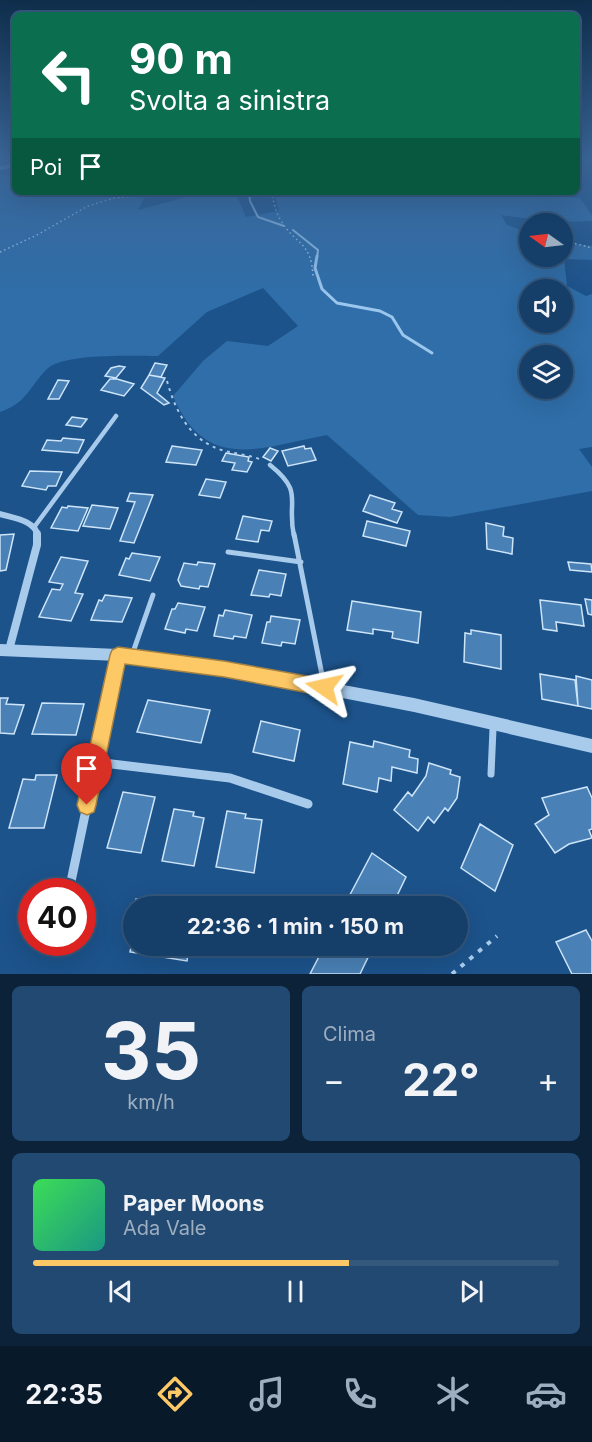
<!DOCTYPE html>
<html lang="it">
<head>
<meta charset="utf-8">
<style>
  :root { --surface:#153e68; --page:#224971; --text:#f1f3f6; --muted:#9daec0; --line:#34577c; --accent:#fdc866 }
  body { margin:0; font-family:Inter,sans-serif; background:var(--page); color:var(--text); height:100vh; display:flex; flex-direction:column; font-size:22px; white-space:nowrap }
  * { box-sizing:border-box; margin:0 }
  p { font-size:20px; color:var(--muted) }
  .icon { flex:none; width:33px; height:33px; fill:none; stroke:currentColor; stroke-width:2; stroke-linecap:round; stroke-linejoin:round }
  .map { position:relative; height:974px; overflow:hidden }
  .side { display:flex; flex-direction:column; gap:12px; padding:12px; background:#0c2239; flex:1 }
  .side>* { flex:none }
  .top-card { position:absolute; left:12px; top:12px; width:568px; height:183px; border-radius:9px; box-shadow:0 6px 24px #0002,0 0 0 2px var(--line); background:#0b6e4f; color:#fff; overflow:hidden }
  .needle { width:39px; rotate:284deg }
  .buttons { position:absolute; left:519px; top:213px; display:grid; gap:12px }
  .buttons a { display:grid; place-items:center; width:54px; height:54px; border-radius:50%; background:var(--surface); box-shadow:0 6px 24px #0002,0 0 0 2px var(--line); font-size:30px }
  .speed { position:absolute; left:18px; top:878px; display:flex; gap:12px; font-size:30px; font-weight:700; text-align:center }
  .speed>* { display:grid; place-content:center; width:78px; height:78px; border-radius:50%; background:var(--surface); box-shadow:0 6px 24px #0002,0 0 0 2px var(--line); line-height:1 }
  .speed .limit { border:9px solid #d22; background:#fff; color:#111 }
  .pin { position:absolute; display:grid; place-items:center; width:51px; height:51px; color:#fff; margin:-62px -26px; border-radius:50% 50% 50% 0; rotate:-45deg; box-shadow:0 0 6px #0007 }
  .pin .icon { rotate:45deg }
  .me { position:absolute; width:66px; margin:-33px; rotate:281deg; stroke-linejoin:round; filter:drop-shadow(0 0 4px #0008) }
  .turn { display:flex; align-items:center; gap:21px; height:126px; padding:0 18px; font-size:27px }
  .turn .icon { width:78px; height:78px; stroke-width:2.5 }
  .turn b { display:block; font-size:42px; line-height:51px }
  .then { display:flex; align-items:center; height:57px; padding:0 18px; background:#0003; gap:12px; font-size:22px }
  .big { font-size:45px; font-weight:700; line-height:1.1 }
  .side .card { flex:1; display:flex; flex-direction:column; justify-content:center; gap:9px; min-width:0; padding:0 21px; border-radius:9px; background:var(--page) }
  .side .dial { align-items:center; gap:0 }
  .dial b { font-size:78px; line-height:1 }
  .song { display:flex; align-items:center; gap:18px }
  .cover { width:72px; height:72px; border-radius:9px; background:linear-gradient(135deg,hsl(130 70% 55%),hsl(170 70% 35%)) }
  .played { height:6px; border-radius:3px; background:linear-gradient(90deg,var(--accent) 60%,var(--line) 60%) }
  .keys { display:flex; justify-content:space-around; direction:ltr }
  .heat { display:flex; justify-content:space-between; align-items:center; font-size:33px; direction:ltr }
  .side .tiles { flex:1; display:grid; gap:12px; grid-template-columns:1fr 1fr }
  .card:last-child { grid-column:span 2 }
  .trip { position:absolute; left:123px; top:896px; width:345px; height:60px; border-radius:30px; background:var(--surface); box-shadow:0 6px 24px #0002,0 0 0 2px var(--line); font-weight:700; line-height:60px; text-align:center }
  .tabs { display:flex; height:96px; justify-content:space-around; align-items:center; background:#08192a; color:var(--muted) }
  .tabs .icon { width:42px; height:42px }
  .tabs .on { color:var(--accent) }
  .tabs b { font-size:27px; color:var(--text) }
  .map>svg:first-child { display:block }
  .green { fill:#2f6ea9; fill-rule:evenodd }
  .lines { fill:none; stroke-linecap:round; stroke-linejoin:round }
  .stream-far1 { stroke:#9bc7ee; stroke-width:2 }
  .stream { stroke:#9bc7ee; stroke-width:3 }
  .building { fill:#4980b5; stroke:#cde4f9; stroke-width:1.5 }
  .path-far2 { stroke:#a8cbec; stroke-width:1.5; stroke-dasharray:1.5 3; stroke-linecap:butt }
  .path-far1 { stroke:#a8cbec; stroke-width:2; stroke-dasharray:3 4.5; stroke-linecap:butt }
  .path { stroke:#a8cbec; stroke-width:4; stroke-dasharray:4.5 7; stroke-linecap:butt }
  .service-far2 { stroke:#a8cbec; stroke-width:4.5 }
  .service-far1 { stroke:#a8cbec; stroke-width:5 }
  .service { stroke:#a8cbec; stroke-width:7 }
  .minor-far3 { stroke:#a8cbec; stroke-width:4 }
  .minor-far2 { stroke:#a8cbec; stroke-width:6 }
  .minor-far1 { stroke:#a8cbec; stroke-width:8 }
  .minor { stroke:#a8cbec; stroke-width:9 }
  .tertiary { fill:#a8cbec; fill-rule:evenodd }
  .route { fill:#fdc866; stroke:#a48242; stroke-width:1.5 }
</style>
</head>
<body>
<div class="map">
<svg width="592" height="974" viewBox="0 0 592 974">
  <rect width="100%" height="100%" fill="#1c538b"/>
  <path class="green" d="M15,171V192H147L138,210L205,192H235L246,217L279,211L274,192H484L493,197L532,193L580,198L592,215V221L554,222L501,215L507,225L529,233L530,256H562L563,242L592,246V260L564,259L567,286L586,296L592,294V447L579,449L592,467V491L450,517L418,515L327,435C262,447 206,474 173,396L203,361L227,341L268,346L298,326L263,288L207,312L158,356C135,356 63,353 47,369C29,387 27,403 0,412V175ZM530,290H562V322H530ZM530,356H562V388H530Z"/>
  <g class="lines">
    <path class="stream-far1" d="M249,192L250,201L258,217L284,226
      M293,230L318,250L317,258"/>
    <path class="stream" d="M317,256L315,268L322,289L337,303L380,311L392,317L403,335L432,353"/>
  </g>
  <path class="building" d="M155,363L167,365L161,377L149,375Z
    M119,366L125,367L116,378L105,376L111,368Z
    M149,375L165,378L157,393L169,403L164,405L141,388Z
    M110,379H117L134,384L124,396L101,390Z
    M58,380L69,381L59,399H48Z
    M72,417L87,419L81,427L66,425Z
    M63,438L84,440L78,453L42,450L47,440L61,441Z
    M172,446L202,450L196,465L166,462Z
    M304,446L305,449L311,448L316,460L288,466L282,451Z
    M270,448L278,451L271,461L263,457Z
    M226,453L249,457L248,461L252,462L247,472L232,470L235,463L222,461Z
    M30,471L62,472L56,486H48L46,490L22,486Z
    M206,479L226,482L220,498L199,495Z
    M130,493L153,495L134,543L120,541L135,502L127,501Z
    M370,495L395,503L392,509L402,512L397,523L363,511Z
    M92,505L118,508L110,529L83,526Z
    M68,506L88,508L78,531L51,528L62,507L67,508Z
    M243,516L272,521L269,531L261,530L258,542L236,539Z
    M367,521L410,531L406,546L363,536Z
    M486,523L504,527L503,536L513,538L512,554L487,549Z
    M14,534L6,570L0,571V535Z
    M132,553L160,557L150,581L119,575L126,558L129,559Z
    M61,557L88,561L75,593L83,594L71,621L39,617L52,589L60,590L63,584L49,582Z
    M198,562L215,564L208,587L200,586L199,589L181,586L178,580L184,563L197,565Z
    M568,562L591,564L592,572L570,570Z
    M259,570L286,574L281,596L270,594L269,597L251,595Z
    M105,595L132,598L122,622L91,620L99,600L102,601Z
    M585,599L592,600V615L588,614Z
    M540,600L581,605L584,626L556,622L557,631L543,629Z
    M352,601L421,612L418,643L392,638L393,632L373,629V634L347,630Z
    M178,603L205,607L197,631L186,629L185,633L165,629L172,609H175Z
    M225,610L252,615L246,638L234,636L233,639L214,636L219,615L223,616Z
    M271,616L300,620L295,644L282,642L281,646L262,643L267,622H270Z
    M471,630L501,635V669L464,662L465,633L471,634Z
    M540,674L575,680L578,706L542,699Z
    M576,676L592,680V709L578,706Z
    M0,698H8L6,704L24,705L14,734L0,733Z
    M148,700L210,710L201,743L137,732Z
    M42,703L84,704L76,735L32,734Z
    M261,721L300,730L294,761L253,752Z
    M374,741L410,750L409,757L418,759L417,773L392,767L391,781L379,778L377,792L343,784L350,742L373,747Z
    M429,763L451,770L450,774L460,777L457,798L448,811L445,808L434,823L428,817L418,831L394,810L408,792L412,796L426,776Z
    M36,775H57L44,828H9L23,779L35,780Z
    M587,787L592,798V829L589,830L592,838L569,844L555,853L535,824L549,815L542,798Z
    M123,792L155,797L141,853L107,848Z
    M174,809L194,812L193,816L204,818L194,866L162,861Z
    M227,811L246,814L245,818L262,820L254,873L216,867Z
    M480,824L513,845L495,891L461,868Z
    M372,853L406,877L392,906H344Z
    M136,899L180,906H134Z
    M134,909V945H189L187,961L130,952L133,939L126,938Z
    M586,930L592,941V974H572L556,942Z
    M325,945H374L360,974H310Z"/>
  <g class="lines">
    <path class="path-far2" d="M271,192C274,201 275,211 280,219C295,246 312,240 313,278
      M562,240L592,248
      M0,252L37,235L88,206L114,198L185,192"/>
    <path class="path-far1" d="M167,381C176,413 191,442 225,451C237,454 250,455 262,460"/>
    <path class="path" d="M452,974L497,936"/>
    <path class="service-far2" d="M270,465C305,493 286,500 294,536
      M35,526L116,416"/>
    <path class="service-far1" d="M294,534L324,685
      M228,552L301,562
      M132,655L153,595
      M493,730V726"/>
    <path class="service" d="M491,774L493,729"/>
    <path class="minor-far3" d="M0,168L15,165"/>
    <path class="minor-far2" d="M0,514C13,518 35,520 38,536"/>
    <path class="minor-far1" d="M9,650L37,545V534
      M102,730L118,655"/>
    <path class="minor" d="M95,762L230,778L308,804
      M69,891L103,729"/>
    <path class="tertiary" d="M0,644L118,649L224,663L414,698L592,739V753L414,712L224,675L118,661L0,656Z"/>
  </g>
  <linearGradient id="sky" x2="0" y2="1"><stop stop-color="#0f2e4c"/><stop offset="0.54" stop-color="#3a6698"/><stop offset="1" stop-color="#3a6698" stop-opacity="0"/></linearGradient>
  <rect width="592" height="295" fill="url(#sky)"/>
  <path class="route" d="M118,647L224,661L324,679L330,681L333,687L330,693L324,696L224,677L125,664L96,805L94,812L87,815L80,812L77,805L110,655L112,650Z"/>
</svg>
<div class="buttons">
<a><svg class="needle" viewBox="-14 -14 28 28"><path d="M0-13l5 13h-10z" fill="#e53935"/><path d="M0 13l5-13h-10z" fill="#9daec0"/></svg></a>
<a><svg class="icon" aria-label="sound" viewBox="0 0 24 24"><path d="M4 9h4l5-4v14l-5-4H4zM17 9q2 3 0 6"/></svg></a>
<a><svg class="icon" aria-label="layers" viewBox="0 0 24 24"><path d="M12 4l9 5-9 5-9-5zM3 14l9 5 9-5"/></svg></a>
</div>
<div class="speed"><div class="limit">40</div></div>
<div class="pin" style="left:87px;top:805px;background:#d93025"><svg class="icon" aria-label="arrive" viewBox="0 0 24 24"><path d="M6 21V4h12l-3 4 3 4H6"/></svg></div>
<svg class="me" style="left:324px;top:687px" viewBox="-20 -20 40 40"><path d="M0-17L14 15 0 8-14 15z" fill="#fdc866" stroke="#fff" stroke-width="4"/></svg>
<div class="trip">22:36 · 1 min · 150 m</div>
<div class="top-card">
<div class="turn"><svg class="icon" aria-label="left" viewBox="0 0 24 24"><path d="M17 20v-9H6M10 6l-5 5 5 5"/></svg><div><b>90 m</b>Svolta a sinistra</div></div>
<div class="then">Poi<svg class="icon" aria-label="arrive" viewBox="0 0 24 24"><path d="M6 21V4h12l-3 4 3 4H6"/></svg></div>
</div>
</div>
<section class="side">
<div class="tiles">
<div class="card dial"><b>35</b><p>km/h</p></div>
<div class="card"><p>Clima</p>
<div class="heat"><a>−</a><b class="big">22°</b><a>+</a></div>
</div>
<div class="card">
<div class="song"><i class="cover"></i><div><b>Paper Moons</b><p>Ada Vale</p></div></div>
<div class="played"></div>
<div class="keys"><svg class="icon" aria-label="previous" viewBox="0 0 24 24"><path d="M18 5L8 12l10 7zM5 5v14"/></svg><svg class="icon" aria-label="pause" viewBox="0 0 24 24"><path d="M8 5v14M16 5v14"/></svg><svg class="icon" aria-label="next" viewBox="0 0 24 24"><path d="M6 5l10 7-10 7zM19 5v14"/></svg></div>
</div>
</div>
</section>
<nav class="tabs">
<b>22:35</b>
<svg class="icon on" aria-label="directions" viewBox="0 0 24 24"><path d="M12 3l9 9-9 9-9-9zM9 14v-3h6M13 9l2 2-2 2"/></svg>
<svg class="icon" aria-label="music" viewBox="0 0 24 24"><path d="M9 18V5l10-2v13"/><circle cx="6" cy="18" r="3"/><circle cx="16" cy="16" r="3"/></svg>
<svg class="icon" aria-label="phone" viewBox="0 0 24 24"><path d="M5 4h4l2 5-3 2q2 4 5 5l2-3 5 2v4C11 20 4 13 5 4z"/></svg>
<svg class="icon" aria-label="climate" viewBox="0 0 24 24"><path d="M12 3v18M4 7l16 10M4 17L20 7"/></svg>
<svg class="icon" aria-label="car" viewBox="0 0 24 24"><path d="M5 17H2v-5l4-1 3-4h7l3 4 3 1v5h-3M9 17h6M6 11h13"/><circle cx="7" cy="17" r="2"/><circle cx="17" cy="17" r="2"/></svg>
</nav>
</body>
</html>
